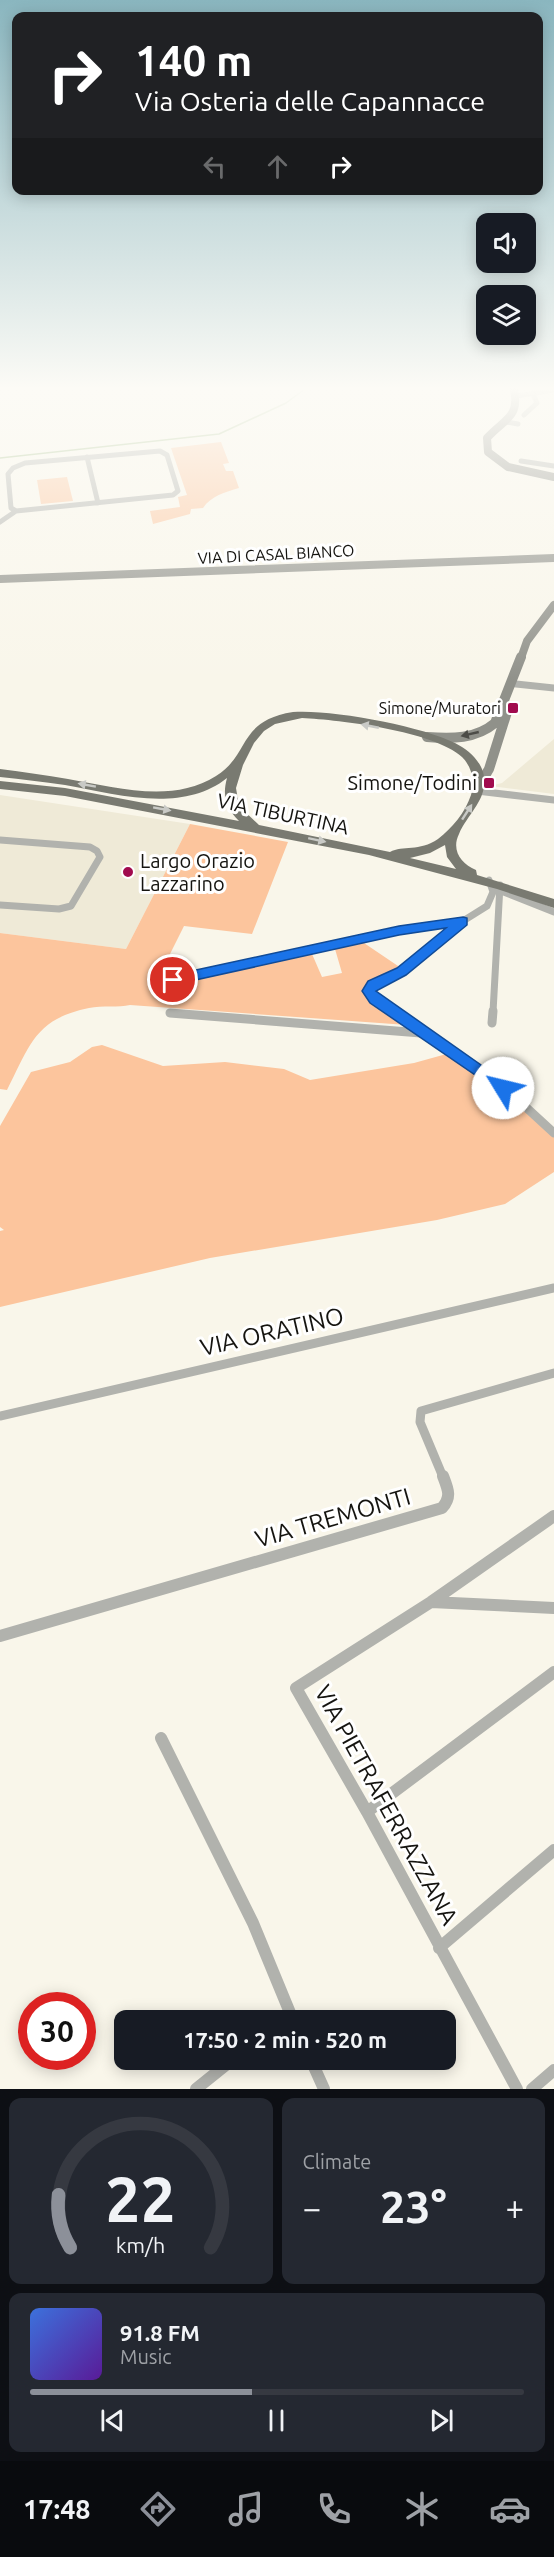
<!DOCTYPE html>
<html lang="en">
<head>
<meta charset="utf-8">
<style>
  :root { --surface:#171b24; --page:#242831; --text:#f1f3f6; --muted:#9ea1a6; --line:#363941; --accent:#8c9099 }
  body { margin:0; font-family:Ubuntu,sans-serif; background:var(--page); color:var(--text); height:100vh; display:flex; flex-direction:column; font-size:22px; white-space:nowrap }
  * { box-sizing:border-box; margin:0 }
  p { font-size:20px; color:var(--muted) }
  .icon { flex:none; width:33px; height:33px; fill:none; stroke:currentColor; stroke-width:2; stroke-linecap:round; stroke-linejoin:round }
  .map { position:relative; height:2089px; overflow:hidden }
  .panel { display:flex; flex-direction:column; gap:9px; padding:9px; background:#0d0f14; flex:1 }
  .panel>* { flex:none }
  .banner { position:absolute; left:12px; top:12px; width:531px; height:183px; border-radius:12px; box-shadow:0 3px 15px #0003; background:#202124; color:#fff; overflow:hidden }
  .tools { position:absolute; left:476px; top:213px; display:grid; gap:12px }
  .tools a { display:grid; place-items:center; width:60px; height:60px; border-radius:12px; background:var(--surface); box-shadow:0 3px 15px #0003; font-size:30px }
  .speed { position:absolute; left:18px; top:1992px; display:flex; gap:12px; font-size:30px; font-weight:700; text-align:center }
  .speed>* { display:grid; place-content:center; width:78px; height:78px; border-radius:50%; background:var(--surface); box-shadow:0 3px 15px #0003; line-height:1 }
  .speed .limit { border:9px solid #d22; background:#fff; color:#111 }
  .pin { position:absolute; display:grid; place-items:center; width:51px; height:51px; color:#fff; margin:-26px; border:3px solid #fff; border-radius:50%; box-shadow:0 2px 6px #0007 }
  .me { position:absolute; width:66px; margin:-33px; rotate:306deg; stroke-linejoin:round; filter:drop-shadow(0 0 4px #0008) }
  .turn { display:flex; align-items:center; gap:21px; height:126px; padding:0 24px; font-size:27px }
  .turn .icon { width:78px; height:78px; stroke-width:2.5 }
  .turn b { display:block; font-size:42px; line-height:51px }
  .lanes { display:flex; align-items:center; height:57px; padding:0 24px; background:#0003; justify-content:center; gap:30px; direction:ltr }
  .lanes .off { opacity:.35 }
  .big { font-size:45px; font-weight:700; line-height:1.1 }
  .panel .widget { flex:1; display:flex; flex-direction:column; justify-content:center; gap:9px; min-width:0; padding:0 21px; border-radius:12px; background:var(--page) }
  .panel .dial { align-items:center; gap:0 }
  .dial svg { height:156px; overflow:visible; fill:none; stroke:var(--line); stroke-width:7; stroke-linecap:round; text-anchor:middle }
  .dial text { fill:var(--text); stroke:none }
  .song { display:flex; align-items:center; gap:18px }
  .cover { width:72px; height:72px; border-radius:9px; background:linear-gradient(135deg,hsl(220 70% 55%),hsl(270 70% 35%)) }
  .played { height:6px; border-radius:3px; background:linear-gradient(90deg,var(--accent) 45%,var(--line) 45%) }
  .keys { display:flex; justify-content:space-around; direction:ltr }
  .heat { display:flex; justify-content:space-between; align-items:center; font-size:33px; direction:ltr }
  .panel .tiles { flex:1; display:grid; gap:9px; grid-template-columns:1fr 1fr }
  .widget:last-child { grid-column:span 2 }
  .trip { position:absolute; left:114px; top:2010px; width:342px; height:60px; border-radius:12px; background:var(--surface); box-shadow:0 3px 15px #0003; font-weight:700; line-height:60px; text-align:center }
  .dock { display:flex; height:96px; justify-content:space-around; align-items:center; background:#090b0e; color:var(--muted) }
  .dock .icon { width:42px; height:42px }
  .dock .current { color:var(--accent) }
  .dock b { font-size:27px; color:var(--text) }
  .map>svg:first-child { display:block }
  .built { fill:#efead7 }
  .green { fill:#fcc59d }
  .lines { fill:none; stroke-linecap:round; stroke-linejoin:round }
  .stream { stroke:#9dba81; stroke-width:1.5 }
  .street-far3 { stroke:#b1b2ad; stroke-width:5 }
  .street-far2 { stroke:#b1b2ad; stroke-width:7 }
  .street-far1 { stroke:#b1b2ad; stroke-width:9 }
  .street { stroke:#b1b2ad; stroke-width:12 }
  .secondary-far1 { stroke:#90918a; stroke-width:8 }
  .secondary { stroke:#90918a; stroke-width:10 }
  .primary { fill:#797a71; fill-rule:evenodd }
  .oneway { fill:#c9cac6 }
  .oneway2 { fill:#4c4c47 }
  .route { fill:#1a73e8; stroke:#114b97; stroke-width:1.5 }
  .poi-dot { fill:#a10b4e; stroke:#fff; stroke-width:2 }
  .labels { text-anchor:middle; stroke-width:6; stroke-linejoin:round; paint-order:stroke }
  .far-street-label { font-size:16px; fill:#151410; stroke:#fff }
  .far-poi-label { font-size:16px; fill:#151410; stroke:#fff; text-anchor:end }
  .poi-label { font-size:20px; fill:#151410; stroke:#fff; text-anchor:end }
  .street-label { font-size:20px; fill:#151410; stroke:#fff }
  .near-street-label { font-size:24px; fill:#151410; stroke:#fff }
</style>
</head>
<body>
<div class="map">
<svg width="554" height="2089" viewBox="0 0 554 2089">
  <rect width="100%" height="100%" fill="#f9f6ea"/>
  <path class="built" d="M554,739V794L490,786L502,783Z
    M0,795L190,824L126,949L0,933Z"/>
  <path class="green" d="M221,442L229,463L223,464L226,471H233L239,488C225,492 211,496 203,508L191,509L190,514L153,524L150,511L180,507L178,497L187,495L171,448Z
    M67,477L73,501L41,504L37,480Z
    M190,824L288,842L252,934L184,926L160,974L162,986L312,954L322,977L342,973L335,949L364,943L401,968L370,980L365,987L407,1025L130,1005C119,1008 102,1005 89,1008C35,1019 30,1045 7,1090L0,1089V933L126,949Z
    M102,1045L163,1066L225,1062L284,1069L310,1080L414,1063L450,1053L527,1108L554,1136V1172L505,1204L437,1220L210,1258L0,1307V1231L4,1230L0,1227V1126L31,1072L70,1062L92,1047Z"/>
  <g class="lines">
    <path class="stream" d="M0,458L219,434L286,403L305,389"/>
    <path class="street-far3" d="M516,396L554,390
      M524,415L537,403L533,394
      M506,422L518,424
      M160,451L167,455L178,491L173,495L16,511L11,508L8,474L13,468L25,463Z
      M87,457L98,503
      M521,461L554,466
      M0,522L16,511"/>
    <path class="street-far2" d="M516,684L554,688
      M477,791L554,800
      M0,840L90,847L97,851L100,857L71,906L59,909L0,905
      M496,889L554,912
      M173,980L399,931L462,921
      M396,1012L369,993L371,986L398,974L463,921L487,906L493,892L489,880
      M493,1012L500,885"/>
    <path class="street-far1" d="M393,1011L517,1099L554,1133
      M170,1013L421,1033
      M492,1023L493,1011
      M0,1416L554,1288
      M443,1477L420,1422L421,1411L554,1373"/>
    <path class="street" d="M431,1602L554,1608
      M0,1636L442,1508C452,1497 448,1489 443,1476
      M161,1738L253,1923L293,2020
      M367,1812L554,1672
      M439,1948L554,1850
      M311,2060L324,2089
      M196,2089L232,2060
      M517,2089L367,1812L296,1688L431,1602L554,1516
      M532,2089L554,2070"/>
    <path class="secondary-far1" d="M514,389C520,418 504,419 487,438L488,452L508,467L554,477
      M0,579L554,558
      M521,658L527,641L554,605"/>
    <path class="secondary" d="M427,737C452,739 476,739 495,723L521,657
      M479,786L489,769L507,712"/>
    <path class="primary" d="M293,712C330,709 422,726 455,743C467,749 479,759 483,772C490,798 468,813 459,834C451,850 461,864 476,870L477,875L554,899V908L497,889L369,855L65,796L0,789V781L65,788L239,821C226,808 222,796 227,778C182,814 115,794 65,785C43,782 22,779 0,777V769C23,772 46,775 68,779C115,787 172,804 216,776C251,754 237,721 293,712ZM302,718C340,720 434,731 462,757C472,767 475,781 471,795C465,813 452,828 438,839C419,852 403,845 390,852L259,825L239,806L236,788L243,765L254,743L264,731L275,724ZM445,845L447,857L456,869L410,858L430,853Z"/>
  </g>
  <defs><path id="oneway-solid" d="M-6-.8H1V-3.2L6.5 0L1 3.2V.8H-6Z" transform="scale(1.5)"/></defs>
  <g class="oneway">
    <use href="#oneway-solid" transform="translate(370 726) rotate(-169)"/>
    <use href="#oneway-solid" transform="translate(87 785) rotate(-170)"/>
    <use href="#oneway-solid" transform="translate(162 809) rotate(10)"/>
    <use href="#oneway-solid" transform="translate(467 812) rotate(-57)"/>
    <use href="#oneway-solid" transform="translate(317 840) rotate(12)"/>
  </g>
  <use class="oneway2" href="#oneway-solid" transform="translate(470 734) rotate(167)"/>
  <linearGradient id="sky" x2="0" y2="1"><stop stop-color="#8ab6bf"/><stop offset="0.57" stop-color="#fcfbf6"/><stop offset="1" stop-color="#fcfbf6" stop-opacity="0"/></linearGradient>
  <rect width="554" height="681" fill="url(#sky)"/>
  <path class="route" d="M463,917L467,918V925L406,975L376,991L508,1084L510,1088L503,1094L370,1003L362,991L368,981L397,968L446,928L399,935L173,985L167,980L173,975L399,926Z"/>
  <g class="poi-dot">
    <rect x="507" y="702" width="12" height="12" rx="3"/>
    <rect x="483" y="777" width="12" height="12" rx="3"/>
    <circle cx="128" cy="872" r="6"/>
  </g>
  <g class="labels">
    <g class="far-street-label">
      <text transform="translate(276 554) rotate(-3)" y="6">VIA DI CASAL BIANCO</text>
    </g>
    <g class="far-poi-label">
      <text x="501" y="714">Simone/Muratori</text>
    </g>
    <g class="poi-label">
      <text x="477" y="790">Simone/Todini</text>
      <text x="140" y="868" text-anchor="start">Largo Orazio<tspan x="140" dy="23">Lazzarino</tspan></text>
    </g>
    <g class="street-label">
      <text transform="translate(283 814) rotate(12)" y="7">VIA TIBURTINA</text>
    </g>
    <g class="near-street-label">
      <text transform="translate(272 1332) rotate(-13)" y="8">VIA ORATINO</text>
      <text transform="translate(333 1518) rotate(-16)" y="8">VIA TREMONTI</text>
      <text transform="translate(386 1805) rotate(61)" y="8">VIA PIETRAFERRAZZANA</text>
    </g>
  </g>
</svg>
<div class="tools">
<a><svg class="icon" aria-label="sound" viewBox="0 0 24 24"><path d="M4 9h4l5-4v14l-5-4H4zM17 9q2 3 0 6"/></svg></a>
<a><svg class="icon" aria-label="layers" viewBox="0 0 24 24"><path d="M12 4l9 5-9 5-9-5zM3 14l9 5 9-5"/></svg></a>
</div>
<div class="speed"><div class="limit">30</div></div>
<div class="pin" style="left:173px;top:980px;background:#d93025"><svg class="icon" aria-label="arrive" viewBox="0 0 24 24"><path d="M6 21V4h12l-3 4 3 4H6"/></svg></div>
<svg class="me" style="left:503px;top:1088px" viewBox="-20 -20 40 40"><circle r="19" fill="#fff"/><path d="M0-13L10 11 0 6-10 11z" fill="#1a73e8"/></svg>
<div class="trip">17:50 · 2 min · 520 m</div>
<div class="banner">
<div class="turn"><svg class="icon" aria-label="right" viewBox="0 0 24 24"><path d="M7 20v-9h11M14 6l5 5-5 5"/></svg><div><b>140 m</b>Via Osteria delle Capannacce</div></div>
<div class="lanes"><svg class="icon off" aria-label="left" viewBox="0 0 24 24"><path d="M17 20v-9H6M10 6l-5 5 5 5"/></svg><svg class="icon off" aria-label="ahead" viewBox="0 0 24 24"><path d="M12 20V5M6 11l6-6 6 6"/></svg><svg class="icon" aria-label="right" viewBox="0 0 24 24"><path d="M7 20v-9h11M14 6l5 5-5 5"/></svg></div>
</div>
</div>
<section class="panel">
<div class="tiles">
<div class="widget dial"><svg viewBox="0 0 100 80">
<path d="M14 69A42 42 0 1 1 86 69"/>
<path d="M14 69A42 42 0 0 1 8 42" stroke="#8c9099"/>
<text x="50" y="56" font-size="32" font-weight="700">22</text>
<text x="50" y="72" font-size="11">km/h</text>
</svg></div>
<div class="widget"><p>Climate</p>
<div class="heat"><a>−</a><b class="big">23°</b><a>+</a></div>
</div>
<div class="widget">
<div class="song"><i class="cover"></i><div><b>91.8 FM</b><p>Music</p></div></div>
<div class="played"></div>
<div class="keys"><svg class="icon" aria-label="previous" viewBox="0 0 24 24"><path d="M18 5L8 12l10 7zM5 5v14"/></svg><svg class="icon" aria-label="pause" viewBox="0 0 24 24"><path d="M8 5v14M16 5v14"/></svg><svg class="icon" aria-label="next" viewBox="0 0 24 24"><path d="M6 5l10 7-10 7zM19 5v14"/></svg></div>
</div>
</div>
</section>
<nav class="dock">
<b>17:48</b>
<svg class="icon current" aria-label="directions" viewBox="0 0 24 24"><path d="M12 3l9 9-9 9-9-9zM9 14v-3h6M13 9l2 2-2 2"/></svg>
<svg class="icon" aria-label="music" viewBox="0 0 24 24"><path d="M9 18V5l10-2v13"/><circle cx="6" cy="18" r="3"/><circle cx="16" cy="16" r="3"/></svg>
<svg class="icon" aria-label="phone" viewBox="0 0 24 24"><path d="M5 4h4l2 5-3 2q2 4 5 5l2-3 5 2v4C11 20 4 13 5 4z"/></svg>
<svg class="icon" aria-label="climate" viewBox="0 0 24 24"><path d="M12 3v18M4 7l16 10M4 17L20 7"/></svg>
<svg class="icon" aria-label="car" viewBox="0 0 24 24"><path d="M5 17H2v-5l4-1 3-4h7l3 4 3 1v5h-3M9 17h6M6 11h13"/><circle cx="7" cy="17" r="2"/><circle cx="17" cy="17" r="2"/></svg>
</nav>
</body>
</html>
